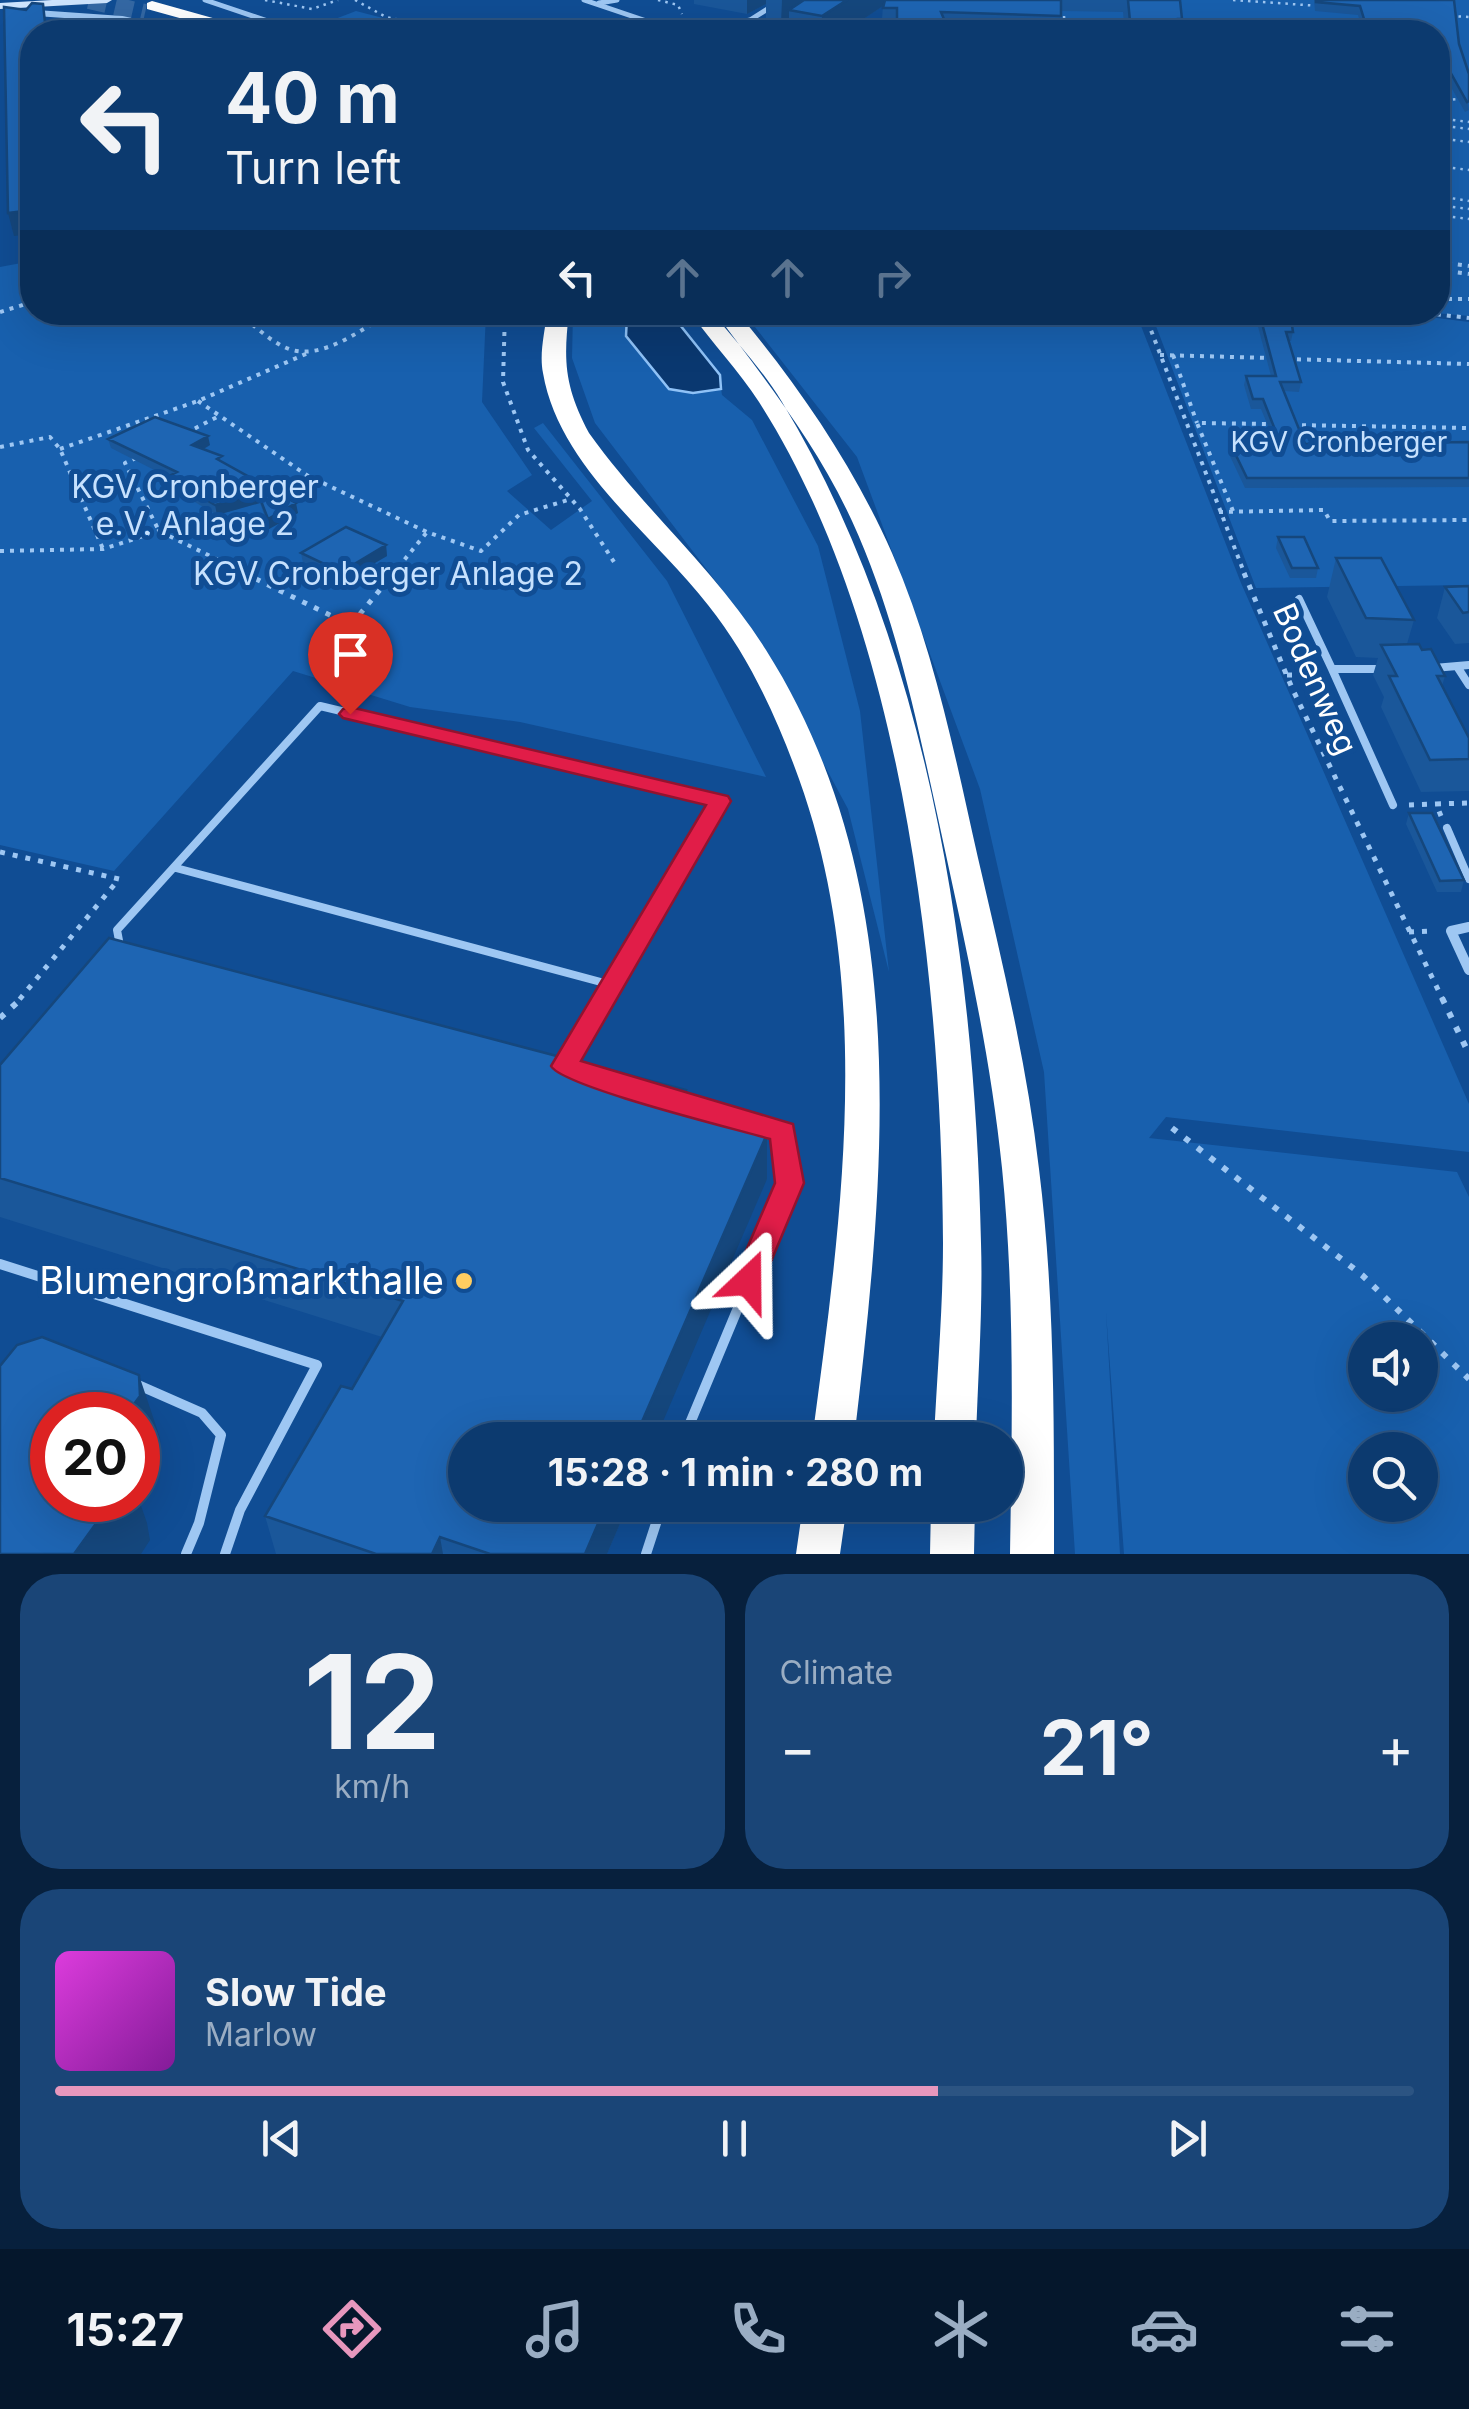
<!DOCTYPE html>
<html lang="en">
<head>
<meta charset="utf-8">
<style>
  :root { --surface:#0c3a6f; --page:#1a4577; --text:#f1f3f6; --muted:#9aadc3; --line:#2c5482; --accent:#e797bd }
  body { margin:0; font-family:Inter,sans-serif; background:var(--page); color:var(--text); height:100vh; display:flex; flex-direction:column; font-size:38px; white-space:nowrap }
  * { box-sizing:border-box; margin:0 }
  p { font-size:32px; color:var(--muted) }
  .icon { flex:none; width:55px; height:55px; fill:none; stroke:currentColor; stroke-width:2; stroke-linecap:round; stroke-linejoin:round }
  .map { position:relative; height:1554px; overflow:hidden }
  .side { display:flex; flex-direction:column; gap:20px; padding:20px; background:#07203d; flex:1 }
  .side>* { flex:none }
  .guide { position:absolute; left:20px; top:20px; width:1430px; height:305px; border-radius:40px; box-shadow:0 10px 40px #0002,0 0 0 2px var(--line); background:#0c3a6f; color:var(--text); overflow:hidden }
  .fabs { position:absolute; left:1348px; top:1322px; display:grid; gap:20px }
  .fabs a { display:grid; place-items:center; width:90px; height:90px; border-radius:50%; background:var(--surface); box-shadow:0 10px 40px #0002,0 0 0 2px var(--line); font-size:50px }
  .speed { position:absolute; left:30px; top:1392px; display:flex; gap:20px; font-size:50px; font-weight:700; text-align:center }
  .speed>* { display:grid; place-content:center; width:130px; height:130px; border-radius:50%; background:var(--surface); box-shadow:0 10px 40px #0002,0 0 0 2px var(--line); line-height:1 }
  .speed .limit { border:15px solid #d22; background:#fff; color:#111 }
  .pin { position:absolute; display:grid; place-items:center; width:85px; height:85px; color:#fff; margin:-102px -42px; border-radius:50% 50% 50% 0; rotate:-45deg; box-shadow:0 0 10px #0007 }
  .pin .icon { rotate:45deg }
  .me { position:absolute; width:110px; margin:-55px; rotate:23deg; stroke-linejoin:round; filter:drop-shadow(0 0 8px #0008) }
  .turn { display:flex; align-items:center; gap:35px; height:210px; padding:0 40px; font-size:45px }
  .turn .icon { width:130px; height:130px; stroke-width:2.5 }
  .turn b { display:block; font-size:70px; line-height:85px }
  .lanes { display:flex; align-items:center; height:95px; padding:0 40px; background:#0003; justify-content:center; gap:50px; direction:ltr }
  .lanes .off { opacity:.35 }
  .big { font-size:75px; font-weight:700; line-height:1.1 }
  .side .tile { flex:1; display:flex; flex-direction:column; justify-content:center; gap:15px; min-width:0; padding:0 35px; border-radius:40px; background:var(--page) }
  .side .dial { align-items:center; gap:0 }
  .dial b { font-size:130px; line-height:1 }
  .song { display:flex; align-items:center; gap:30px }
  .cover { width:120px; height:120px; border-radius:15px; background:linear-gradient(135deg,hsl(300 70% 55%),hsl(290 70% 35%)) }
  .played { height:10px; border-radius:5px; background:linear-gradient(90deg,var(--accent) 65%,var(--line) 65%) }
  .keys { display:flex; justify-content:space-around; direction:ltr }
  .heat { display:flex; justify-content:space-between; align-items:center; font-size:55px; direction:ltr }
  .side .tiles { flex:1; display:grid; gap:20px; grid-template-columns:1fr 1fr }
  .tile:last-child { grid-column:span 2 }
  .trip { position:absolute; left:448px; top:1422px; width:575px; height:100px; border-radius:50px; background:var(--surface); box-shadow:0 10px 40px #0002,0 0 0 2px var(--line); font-weight:700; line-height:100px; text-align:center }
  .menu { display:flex; height:160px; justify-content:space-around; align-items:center; background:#05172c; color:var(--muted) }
  .menu .icon { width:70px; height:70px }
  .menu .current { color:var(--accent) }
  .menu b { font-size:45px; color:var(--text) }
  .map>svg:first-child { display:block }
  .green { fill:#1860ae; fill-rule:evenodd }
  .water { fill:#0a3870; stroke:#8fc2f7; stroke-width:2.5 }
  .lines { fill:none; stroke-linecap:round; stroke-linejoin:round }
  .motorway-tunnel { stroke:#3468a4; stroke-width:18; stroke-dasharray:18 9; stroke-linecap:butt }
  .path-far3 { stroke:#9ec7f3; stroke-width:2.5; stroke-dasharray:2.5 5; stroke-linecap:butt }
  .path-far2 { stroke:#9ec7f3; stroke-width:4; stroke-dasharray:4 6; stroke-linecap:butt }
  .path-far1 { stroke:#9ec7f3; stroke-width:5; stroke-dasharray:5 8; stroke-linecap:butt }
  .path { stroke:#9ec7f3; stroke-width:6; stroke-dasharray:6 10; stroke-linecap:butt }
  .service-far2 { stroke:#9ec7f3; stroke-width:5 }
  .service-far1 { stroke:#9ec7f3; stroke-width:8 }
  .service { stroke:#9ec7f3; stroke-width:10 }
  .minor-far1 { stroke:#9ec7f3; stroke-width:6 }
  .minor { stroke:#9ec7f3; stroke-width:10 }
  .secondary { fill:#cde3fd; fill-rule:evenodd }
  .motorway { fill:#fff; fill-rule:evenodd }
  .wall { fill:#1a579a }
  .shaded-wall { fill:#15477d }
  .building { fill:#1e65b3; stroke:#15477d; stroke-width:2.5 }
  .route { fill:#e11d48; stroke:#92132f; stroke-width:2.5 }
  .poi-dot { fill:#ffcd60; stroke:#104d94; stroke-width:4 }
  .labels { text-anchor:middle; stroke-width:10; stroke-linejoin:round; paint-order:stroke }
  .far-park-label { font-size:28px; fill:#c6e1fe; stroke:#104d94 }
  .park-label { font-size:32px; fill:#c6e1fe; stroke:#104d94 }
  .street-label { font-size:32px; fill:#fff; stroke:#104d94 }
  .near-poi-label { font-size:38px; fill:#fff; stroke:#104d94; text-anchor:end }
</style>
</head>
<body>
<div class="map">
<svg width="1469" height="1554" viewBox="0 0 1469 1554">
  <rect width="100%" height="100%" fill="#104d94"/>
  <path class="green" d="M918,0H1469V316L1435,313L1438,32H882Z
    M356,11L437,32H335L322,24Z
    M32,261V312L486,313L482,402L532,475L507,491L551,530L592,501L534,428L543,423L667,581L766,777L520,722L410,707L293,671L114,871L0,845V267Z
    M1389,312L1469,322V585L1256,588L1151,313Z
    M573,313H645L628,316L693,393L721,389L722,395L752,420L818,546L860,711L889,972L848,809L749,625L595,423L572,358Z
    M744,313H1136L1241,583L1469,1104V1152L1166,1117L1149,1138L1457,1172L1469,1197V1554H1124L1106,1312L1120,1554H1075L1044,1072L980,789L857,457ZM1365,1340H1420V1395H1365ZM1365,1450H1420V1505H1365Z"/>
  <path class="water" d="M645,313L672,315L720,375L721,389L693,393L669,389L626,336L627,316Z"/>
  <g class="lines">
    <path class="motorway-tunnel" d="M89,0L145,13"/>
    <path class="path-far3" d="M265,0L312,9L338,0
      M355,0L386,17L456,32
      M658,0L678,5L682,14
      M1233,0L1320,6
      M1451,16L1469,17
      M1056,32H1065L1063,0
      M1438,101L1469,98
      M1438,118L1469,122
      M1438,125L1469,129
      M1438,138L1469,142
      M1438,166L1469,170
      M1438,196L1469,201
      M1438,205L1469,209
      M1438,215L1469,219"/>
    <path class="path-far2" d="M1438,262L1469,266
      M1438,270L1469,274
      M1438,299H1469
      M0,312L32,302
      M237,312C253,324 270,342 289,349C322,361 364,328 391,312
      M505,312L503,382L528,450L580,509L614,562
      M1144,312L1245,575
      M1417,312L1469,318
      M1160,355L1271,358
      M1173,355L1197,423
      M1287,359L1469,364
      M198,401L308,476L427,532L481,551L519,515L571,499
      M1292,425L1469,428
      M186,433L219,416
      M0,447L50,437L60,449L103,549
      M60,449L198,401L308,353
      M136,458L125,463L159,531L249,575
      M1233,511L1197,423L1271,424
      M1219,512L1324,510L1330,521L1469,520
      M0,551L103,549L159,531
      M392,575L427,532"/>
    <path class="path-far1" d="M244,573L352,626
      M1244,573L1292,688L1443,1000
      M335,644L394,573
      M1287,675H1316
      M1409,805L1436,804
      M1441,816L1436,804L1469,803
      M0,852L119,879L19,1000
      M1409,932L1433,931"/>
    <path class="path" d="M1442,998L1469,1054
      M0,1018L22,998
      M1172,1128L1362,1275L1469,1379"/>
    <path class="service-far2" d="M205,0L300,32
      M584,0L679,32
      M599,3L617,0
      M700,32L750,20L782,0
      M777,32L796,25"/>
    <path class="service-far1" d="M1299,599L1332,669
      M1434,668L1469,665
      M1458,668L1469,685
      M1385,669H1332L1393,805
      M1447,828L1469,879
      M176,868L612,985
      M121,951L117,930L320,706L720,801L603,1000"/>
    <path class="service" d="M564,1066L604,998
      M676,1102L783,1132L790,1183L683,1440
      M0,1264L317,1365L240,1510L225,1554
      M136,1384L202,1413L221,1435L199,1523L186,1554
      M646,1554L662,1505"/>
    <path class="minor-far1" d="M36,13L122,19L181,32"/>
    <path class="minor" d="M1469,927L1451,931L1469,970"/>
    <path class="secondary" d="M52,0H112L107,3L0,9V3Z"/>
    <path class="motorway" d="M152,1L252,29L254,32H230L147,9V3Z
      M547,312H569C563,363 565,387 589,433C643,509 716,570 766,650C916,887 885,1175 854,1440H812C841,1223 875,990 799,779C777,718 749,656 708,605C653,534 559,467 543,373C539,353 545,332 547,312Z
      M690,312H712C735,341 763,370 782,402C930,647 975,960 981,1243C983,1308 978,1374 976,1440H934C937,1374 943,1309 943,1243C942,1008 911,717 813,502C798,469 779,433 759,402C739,371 712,343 690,312Z
      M715,312H737C799,386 853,465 892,553C934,649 955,756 978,858C1002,961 1027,1064 1039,1169C1055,1297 1054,1426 1054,1554H1010C1012,1426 1015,1296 1002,1168C990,1050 963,934 938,818C916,717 895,615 852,521C816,443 765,380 715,312Z
      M803,1505H847L840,1554H796Z
      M931,1505H975L974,1554H930Z"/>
  </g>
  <path class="wall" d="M694,0H782V7V0H1180L1182,19L1180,32H1125L1123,12L1061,11L1059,32H881L883,6L844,32H789V20L781,24L766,18V4L747,14L694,4Z
    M1314,0H1454L1459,44L1469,110L1465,112L1438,64V32H1363L1358,15L1315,11Z
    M1257,312H1290L1293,332L1291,341H1288L1301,382L1299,392L1284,391L1305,444L1469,442V487L1245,488L1229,454L1231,445H1276L1261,409H1251L1244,385L1246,376H1271L1256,319Z
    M108,439L210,445L203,450L298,513L269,529L260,503L217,515L169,487L168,477L111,448Z
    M1278,537L1318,568L1316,578H1290L1276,548Z
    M386,545L387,556L342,582L303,563L301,553Z
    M1336,558L1414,620L1407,644L1422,650L1445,676L1442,686L1469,738V791L1421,792L1381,707L1384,697L1373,675L1378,658L1356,657L1327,597Z
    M1469,586V643L1455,644L1437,618L1445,587Z
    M1409,813L1464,880L1461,892H1437L1406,824Z
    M0,1065L686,1113L767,1134V1179L465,1505H628L607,1554H276L265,1516L352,1389L382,1337L0,1217Z"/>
  <path class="shaded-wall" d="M747,0H766V4L747,14Z
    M782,0H824L789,10V20L781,24Z
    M847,0H892L844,32H822V16Z
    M32,210V234L14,236L8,213Z
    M208,436L210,445L193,455L192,445Z
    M258,493L260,503L217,515L215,505Z
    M296,503L298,513L269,529L268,519Z
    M386,545L387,556L342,582L341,572Z
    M686,1090L687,1134L676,1110Z
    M767,1134V1179L655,1440H634Z
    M139,1375L160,1438L161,1459L138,1492V1415H126Z
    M138,1497L147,1523L150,1540L141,1554H74L113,1500H138Z
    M606,1505H628L607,1554H585Z
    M440,1537L443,1554H432Z"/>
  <path class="building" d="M804,0H847L822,16L789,10Z
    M885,0H1061V16L941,12L946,24L897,25V8H883Z
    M1128,0H1180L1182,19H1178V32H1131Z
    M1316,0H1454L1459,44L1469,74V101L1467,102L1438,50V32H1368L1360,6L1316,2Z
    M32,3L43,4L46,32H32V210L8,213L4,7L26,10Z
    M1259,312H1290L1293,332H1286L1301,382H1280L1305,444L1469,442V478H1247L1231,445H1281L1263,399H1253L1246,376H1276Z
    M155,417L208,436L192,445L222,456L217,459L296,503L268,519L258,493L215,505L167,477L177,472L108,439Z
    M346,527L386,545L341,572L301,553Z
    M1278,537H1304L1318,568H1292Z
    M1336,558H1381L1414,620L1366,618Z
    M1469,586V612L1463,613L1445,587Z
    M1419,644L1422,650L1431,649L1445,676H1437L1469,738V759L1430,760L1389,676H1397L1381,645Z
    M1409,813H1432L1464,880L1440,881Z
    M109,938L686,1090L676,1110L767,1134L634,1440H465V1505H606L585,1554H490L440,1537L432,1554H376L265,1516L341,1386L352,1389L403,1301L0,1178V1065Z
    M42,1337L139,1375L140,1396L126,1415H52V1500H113L74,1554H0V1366L17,1345Z"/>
  <path class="route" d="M350,707L728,796L731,801L581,1061L793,1124L804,1183L759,1290L748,1293L737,1290L733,1281L775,1183L770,1139C736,1129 563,1087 551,1066L706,805L343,718L339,714L343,709Z"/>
  <circle class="poi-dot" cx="464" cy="1281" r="10"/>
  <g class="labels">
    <g class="far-park-label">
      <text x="1339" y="452">KGV Cronberger</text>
    </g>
    <g class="park-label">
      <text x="195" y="498">KGV Cronberger<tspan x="195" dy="37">e.V. Anlage 2</tspan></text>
      <text x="388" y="585">KGV Cronberger Anlage 2</text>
    </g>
    <g class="street-label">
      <text transform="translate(1315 679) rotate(66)" y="11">Bodenweg</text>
    </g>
    <g class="near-poi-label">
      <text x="444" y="1294">Blumengroßmarkthalle</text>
    </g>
  </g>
</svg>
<div class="fabs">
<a><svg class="icon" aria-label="sound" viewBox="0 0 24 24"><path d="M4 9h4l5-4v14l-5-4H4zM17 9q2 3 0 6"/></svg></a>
<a><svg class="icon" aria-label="search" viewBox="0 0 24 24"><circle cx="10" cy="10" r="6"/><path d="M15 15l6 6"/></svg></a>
</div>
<div class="speed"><div class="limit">20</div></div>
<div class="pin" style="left:350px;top:714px;background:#d93025"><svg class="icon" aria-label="arrive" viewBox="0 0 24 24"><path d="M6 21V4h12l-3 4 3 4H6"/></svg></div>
<svg class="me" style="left:748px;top:1281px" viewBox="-20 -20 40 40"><path d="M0-17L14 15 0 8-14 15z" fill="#e11d48" stroke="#fff" stroke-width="4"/></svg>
<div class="trip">15:28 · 1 min · 280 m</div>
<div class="guide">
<div class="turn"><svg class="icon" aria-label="left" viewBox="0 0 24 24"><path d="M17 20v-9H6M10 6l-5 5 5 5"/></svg><div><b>40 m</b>Turn left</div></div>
<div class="lanes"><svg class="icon" aria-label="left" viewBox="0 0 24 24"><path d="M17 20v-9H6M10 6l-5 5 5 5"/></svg><svg class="icon off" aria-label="ahead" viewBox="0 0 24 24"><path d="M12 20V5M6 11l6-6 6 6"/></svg><svg class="icon off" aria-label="ahead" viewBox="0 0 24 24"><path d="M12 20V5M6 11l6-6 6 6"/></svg><svg class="icon off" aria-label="right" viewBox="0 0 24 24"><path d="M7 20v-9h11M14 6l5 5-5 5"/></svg></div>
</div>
</div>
<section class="side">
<div class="tiles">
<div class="tile dial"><b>12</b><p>km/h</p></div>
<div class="tile"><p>Climate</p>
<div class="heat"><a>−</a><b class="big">21°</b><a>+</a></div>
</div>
<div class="tile">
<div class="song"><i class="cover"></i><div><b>Slow Tide</b><p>Marlow</p></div></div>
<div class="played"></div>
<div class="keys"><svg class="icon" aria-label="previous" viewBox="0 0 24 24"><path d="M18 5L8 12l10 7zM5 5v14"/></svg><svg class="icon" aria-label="pause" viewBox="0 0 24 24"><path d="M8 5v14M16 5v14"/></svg><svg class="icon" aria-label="next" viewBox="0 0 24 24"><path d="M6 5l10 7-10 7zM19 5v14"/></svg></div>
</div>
</div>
</section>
<nav class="menu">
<b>15:27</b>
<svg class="icon current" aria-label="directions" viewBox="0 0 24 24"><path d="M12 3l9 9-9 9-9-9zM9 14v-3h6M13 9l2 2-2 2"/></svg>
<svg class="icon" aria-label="music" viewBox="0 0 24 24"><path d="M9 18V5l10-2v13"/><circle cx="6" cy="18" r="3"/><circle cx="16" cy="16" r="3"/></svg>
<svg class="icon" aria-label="phone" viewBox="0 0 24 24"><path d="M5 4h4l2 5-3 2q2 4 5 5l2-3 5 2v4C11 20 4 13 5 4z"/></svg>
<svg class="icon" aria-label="climate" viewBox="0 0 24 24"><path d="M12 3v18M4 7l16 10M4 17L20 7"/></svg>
<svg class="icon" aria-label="car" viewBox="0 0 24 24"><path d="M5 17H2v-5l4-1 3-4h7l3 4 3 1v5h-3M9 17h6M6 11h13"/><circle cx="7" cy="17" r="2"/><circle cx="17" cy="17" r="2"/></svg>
<svg class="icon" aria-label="filters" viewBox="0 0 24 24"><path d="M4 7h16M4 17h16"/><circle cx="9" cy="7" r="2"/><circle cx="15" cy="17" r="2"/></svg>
</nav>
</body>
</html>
